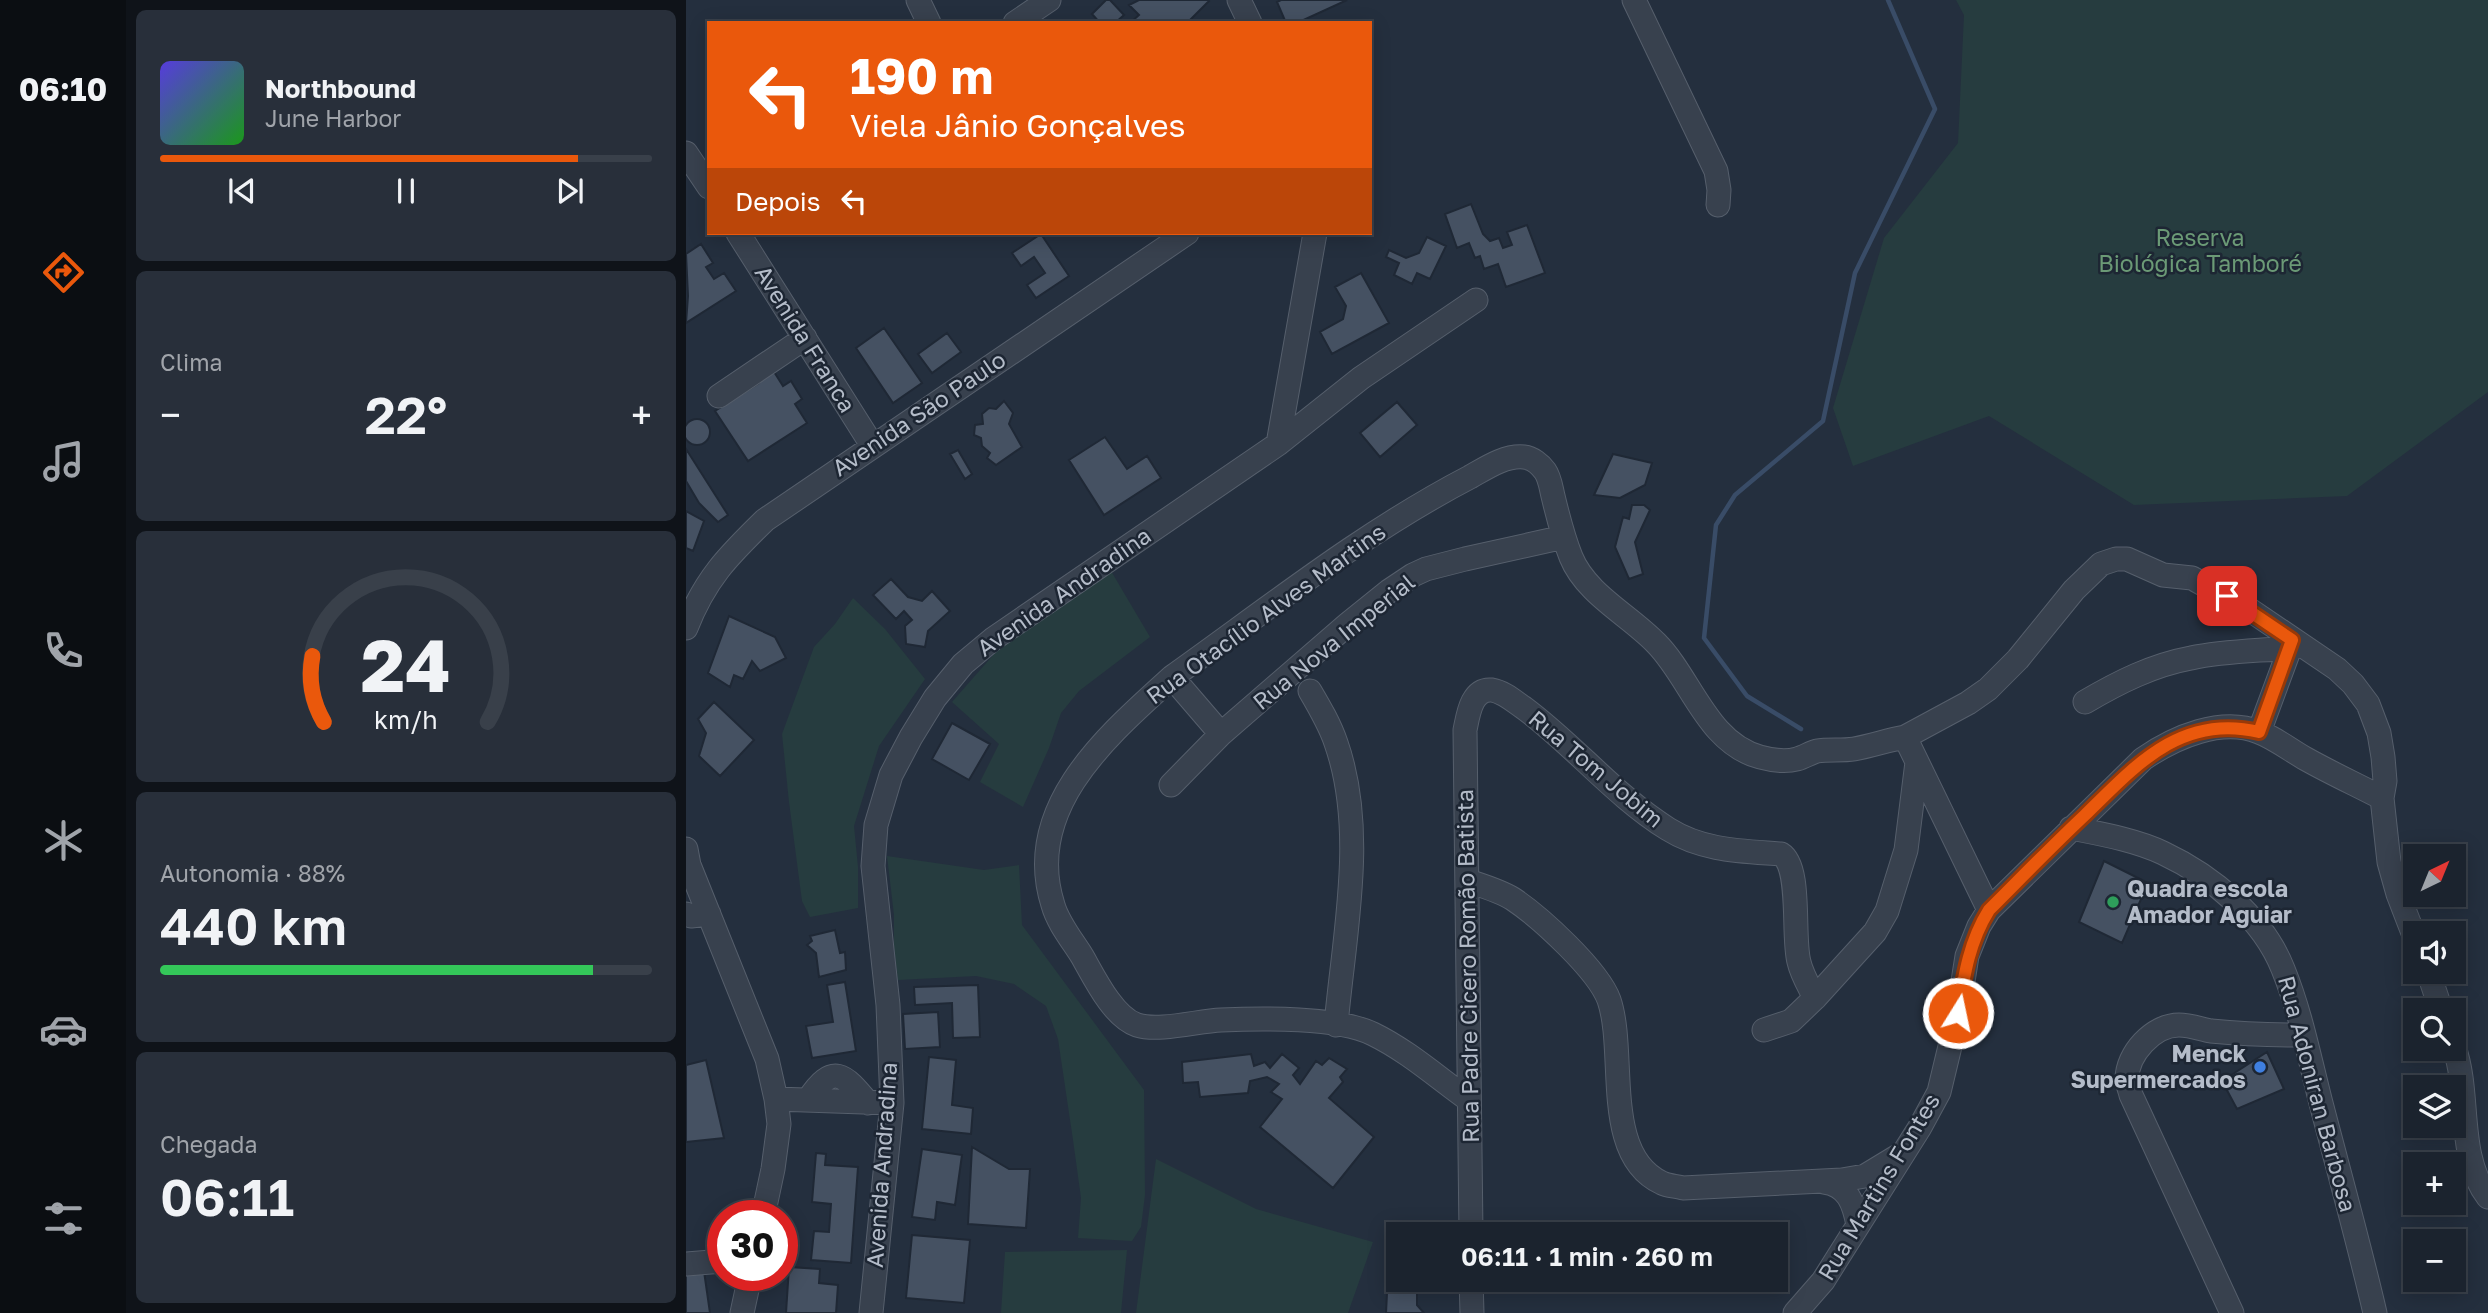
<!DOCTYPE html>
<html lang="pt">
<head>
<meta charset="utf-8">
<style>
  :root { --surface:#1b232e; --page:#282f3a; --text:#f1f3f6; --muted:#a0a4aa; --line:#39404a; --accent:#ea580c }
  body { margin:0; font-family:"Golos Text",sans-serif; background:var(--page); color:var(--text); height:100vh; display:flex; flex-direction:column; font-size:26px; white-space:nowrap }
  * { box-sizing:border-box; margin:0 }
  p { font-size:23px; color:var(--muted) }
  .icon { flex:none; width:38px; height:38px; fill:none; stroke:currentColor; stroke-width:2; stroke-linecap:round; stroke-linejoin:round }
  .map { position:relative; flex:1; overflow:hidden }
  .drawer { display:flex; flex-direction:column; gap:10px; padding:10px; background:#0f1319; width:560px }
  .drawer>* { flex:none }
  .banner { position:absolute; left:21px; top:21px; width:665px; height:214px; border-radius:0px; box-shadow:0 4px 18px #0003,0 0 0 2px var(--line); background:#ea580c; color:#fff; overflow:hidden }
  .needle { width:46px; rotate:43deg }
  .fabs { position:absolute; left:1717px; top:844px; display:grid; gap:14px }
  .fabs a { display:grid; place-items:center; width:63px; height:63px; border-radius:0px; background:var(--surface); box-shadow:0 4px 18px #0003,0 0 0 2px var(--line); font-size:35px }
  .speed { position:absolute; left:21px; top:1200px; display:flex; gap:14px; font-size:35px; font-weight:700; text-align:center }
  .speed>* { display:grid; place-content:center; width:91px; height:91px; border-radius:50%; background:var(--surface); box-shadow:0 4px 18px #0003,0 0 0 2px var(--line); line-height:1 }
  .speed .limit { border:10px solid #d22; background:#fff; color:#111 }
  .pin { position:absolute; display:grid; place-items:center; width:60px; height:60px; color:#fff; margin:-30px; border-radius:14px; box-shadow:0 4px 10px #0006 }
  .me { position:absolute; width:77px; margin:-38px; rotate:10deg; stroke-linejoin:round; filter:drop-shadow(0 0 5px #0008) }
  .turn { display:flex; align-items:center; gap:24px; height:147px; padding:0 28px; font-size:32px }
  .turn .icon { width:91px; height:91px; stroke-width:2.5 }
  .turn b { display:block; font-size:49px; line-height:60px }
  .then { display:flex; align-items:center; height:66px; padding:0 28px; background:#0003; gap:14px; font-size:26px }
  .big { font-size:52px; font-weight:600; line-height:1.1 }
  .drawer .tile { flex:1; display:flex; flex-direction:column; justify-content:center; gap:10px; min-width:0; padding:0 24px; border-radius:10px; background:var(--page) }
  .drawer .dial { align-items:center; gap:0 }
  .dial svg { height:182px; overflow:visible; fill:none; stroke:var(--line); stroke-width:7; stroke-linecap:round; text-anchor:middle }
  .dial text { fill:var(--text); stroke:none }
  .song { display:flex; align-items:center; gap:21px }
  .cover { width:84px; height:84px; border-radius:10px; background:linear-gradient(135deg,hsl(250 70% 55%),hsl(120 70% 35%)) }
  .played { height:7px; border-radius:4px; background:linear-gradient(90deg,var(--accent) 85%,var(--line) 85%) }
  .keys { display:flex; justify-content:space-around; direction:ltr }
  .heat { display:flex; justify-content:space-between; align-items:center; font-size:38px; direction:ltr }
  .charge { height:10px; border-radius:5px; background:linear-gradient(90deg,#34c759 88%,var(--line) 0) }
  .trip { position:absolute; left:700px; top:1222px; width:402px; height:70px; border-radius:0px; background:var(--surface); box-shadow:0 4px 18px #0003,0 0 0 2px var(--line); font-weight:600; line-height:70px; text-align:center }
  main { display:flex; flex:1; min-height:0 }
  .dock { display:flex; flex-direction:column; width:126px; justify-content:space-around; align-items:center; background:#0b0e12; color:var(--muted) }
  .dock .icon { width:49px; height:49px }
  .dock .active { color:var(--accent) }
  .dock b { font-size:32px; color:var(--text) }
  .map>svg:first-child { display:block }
  .green { fill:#263c3f }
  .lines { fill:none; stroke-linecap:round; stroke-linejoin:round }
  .stream { stroke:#394c67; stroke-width:4.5 }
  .building { fill:#455162; stroke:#1f2835; stroke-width:2 }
  .minor-casing { stroke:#565f6c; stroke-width:25 }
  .minor { stroke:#38414e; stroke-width:23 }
  .route-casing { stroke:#983908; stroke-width:18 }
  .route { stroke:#ea580c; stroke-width:12 }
  .leisure-dot { fill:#2e9e5b; stroke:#1d2633; stroke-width:2.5 }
  .shop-dot { fill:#3f7fe0; stroke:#1d2633; stroke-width:2.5 }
  .labels { text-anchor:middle; stroke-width:5; stroke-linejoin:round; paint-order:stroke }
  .park-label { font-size:23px; fill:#6b9a76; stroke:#1d2633 }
  .street-label { font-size:23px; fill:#b4bcc9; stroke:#1d2633 }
  .poi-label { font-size:23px; font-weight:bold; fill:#b4bcc9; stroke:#1d2633; text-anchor:start }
</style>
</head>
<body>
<main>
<nav class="dock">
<b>06:10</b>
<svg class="icon active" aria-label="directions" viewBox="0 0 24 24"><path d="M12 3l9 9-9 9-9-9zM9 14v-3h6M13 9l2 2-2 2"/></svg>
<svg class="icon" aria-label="music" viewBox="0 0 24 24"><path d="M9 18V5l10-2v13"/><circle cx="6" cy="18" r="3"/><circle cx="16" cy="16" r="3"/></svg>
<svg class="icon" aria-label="phone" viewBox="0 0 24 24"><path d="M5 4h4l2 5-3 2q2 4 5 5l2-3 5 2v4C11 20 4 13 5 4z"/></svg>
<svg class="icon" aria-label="climate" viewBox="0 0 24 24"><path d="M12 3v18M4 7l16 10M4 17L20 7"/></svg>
<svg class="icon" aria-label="car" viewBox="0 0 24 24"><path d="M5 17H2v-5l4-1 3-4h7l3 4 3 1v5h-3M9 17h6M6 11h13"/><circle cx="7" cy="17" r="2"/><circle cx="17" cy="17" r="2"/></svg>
<svg class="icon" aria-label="filters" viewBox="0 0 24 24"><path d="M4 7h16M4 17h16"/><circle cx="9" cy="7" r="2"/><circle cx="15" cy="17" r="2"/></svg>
</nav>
<section class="drawer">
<div class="tile">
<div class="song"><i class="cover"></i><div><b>Northbound</b><p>June Harbor</p></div></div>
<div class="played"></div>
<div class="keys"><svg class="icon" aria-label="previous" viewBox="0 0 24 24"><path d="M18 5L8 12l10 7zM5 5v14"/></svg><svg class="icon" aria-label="pause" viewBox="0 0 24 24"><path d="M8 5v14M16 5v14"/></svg><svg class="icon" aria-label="next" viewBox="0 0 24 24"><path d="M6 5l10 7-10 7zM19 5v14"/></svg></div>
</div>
<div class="tile"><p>Clima</p>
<div class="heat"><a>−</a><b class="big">22°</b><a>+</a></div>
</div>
<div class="tile dial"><svg viewBox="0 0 100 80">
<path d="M14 69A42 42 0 1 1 86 69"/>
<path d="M14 69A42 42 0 0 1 9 40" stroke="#ea580c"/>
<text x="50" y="56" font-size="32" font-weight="700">24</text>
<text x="50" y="72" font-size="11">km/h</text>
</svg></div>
<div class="tile"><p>Autonomia · 88%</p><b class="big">440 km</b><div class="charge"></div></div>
<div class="tile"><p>Chegada</p><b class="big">06:11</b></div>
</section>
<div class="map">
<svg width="1802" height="1313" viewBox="0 0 1802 1313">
  <rect width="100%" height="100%" fill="#242f3e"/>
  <path class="green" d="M1270,0H1802V392L1661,496L1448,505L1303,416L1167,466L1147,408L1198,238L1272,143L1278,15Z
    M425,571L464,637L393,691L375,713L363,748L337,807L294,782L313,744L266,702L316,645Z
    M167,598L199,629L239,679L193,746L168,826L172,867V908L124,917L116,901L103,802L96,734L128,647L149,624Z
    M201,856L298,870L333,865L336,925L458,1090L459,1195L455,1227L446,1241L392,1238L395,1198L387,1140L372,1039L360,1006L328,984L290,976L212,980L208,948V915Z
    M470,1159L570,1209L687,1242L662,1313H450Z
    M441,1250L435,1313H315L319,1252Z"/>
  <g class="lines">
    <path class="stream" d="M1115,729L1061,696L1018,638L1030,525L1049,495L1137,421L1169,273L1249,109L1202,0"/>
  </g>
  <path class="building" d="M420,0H424L438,15L429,23H414L406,14Z
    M453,0H522L523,1L501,23H444L453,15L443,5Z
    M595,0H661L611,23H600L591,2Z
    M785,204L797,234L804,241L813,238L817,248L826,245L821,232L841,225L859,273L820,287L812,264L798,269L794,256L789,258L783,243L771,248L759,214Z
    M355,234L383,276L350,298L341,285L359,273L348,257L335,266L326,253Z
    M741,237L760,246L744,279L731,273L726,284L708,275L713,263L700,257L703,250L720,258L733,253Z
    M15,244L27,263L20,267L28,279L38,273L50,291L0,323L2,296L0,254Z
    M675,273L703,323L646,354L634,332L657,319L660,306L649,287Z
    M198,328L236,383L207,403L170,348Z
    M261,333L275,352L246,373L232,354Z
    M85,367L97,386L105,381L116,399L109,404L121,423L62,461L29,411L73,383Z
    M318,401L327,413L323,424L336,447L310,465L301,458L304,453L296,446L295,438L288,435L289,425L297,424L296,414L303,408L310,409Z
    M711,402L731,425L694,457L674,433Z
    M-2 432a13 13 0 1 1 26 0a13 13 0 1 1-26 0Z
    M419,437L441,469L461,456L475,478L418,515L383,460Z
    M0,449L42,515L32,522L13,503L0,481Z
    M272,450L286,474L279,479L264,454Z
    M927,454L966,463L959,485L934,498L908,495Z
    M946,505H958L964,510L949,542L957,574L943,579L929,547L937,517L943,519Z
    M0,511L18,521L7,551L0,548Z
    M205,579L222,597L236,601L246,591L264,611L242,631L239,647L220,644L219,626L226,620L218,611L210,619L187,595Z
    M43,616L89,637L100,658L74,671L66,661L57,679L48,675L44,687L22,673Z
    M28,702L68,740L34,776L13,756L20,733L12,719Z
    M266,723L304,744L283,780L246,759Z
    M1418,861L1462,883L1436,943L1393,922Z
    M149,930L154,953L159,952L160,970L133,977L130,953L121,945L126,941L124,936Z
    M159,982L170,1051L126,1058L120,1026L147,1022L141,985Z
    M292,985L294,1037L267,1038L266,1003L229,1005L228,987Z
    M252,1012L254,1047L219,1049L217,1014Z
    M1581,1052L1598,1089L1551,1109L1536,1081Z
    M565,1054L568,1066L579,1062L584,1068L596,1054L613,1068L607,1075L614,1084L630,1061L636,1065L643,1058L661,1069L654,1077L657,1082L643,1098L688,1137L647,1188L574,1127L596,1099L585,1092L593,1084L581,1077L564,1081L562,1093L514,1097L512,1082L497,1083L496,1062Z
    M243,1057L270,1060L266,1105L287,1108L285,1134L236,1129Z
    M20,1060L38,1138L0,1142V1065Z
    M286,1147L323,1169H344L340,1228L282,1224Z
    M236,1149L276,1155L269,1205L251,1202L249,1220L226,1217Z
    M130,1153L140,1154L139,1165L172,1167L165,1263L125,1260L128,1231L143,1232L145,1204L126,1202Z
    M226,1235L284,1240L278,1303L220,1298Z
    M703,1253L712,1254V1279H731V1305L738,1313H700Z
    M103,1267L134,1269L133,1283L152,1285L150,1313H100Z
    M18,1271L24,1313H0V1273Z"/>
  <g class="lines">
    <g class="minor-casing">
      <path id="minor" d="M232,0L243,23
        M553,0L564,23
        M948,0L1030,171L1033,190L1032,205
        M329,23L363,0
        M0,153L23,187
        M52,233L186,445
        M33,396L119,338
        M592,444L629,233
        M0,628C19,579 42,556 79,520L501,233
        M486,677L535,734
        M624,691C634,708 644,725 650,743C681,831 658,934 650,1025
        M1399,702C1433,682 1467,665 1505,658C1537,651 1570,651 1603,648
        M1573,732L1607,640
        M1219,737L1282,703L1302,689L1332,659L1388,590L1415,564L1430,559H1441L1477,575L1506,578L1564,610L1651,669L1667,684L1682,704L1693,733L1697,757L1699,781L1696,798L1703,862L1712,894L1729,938
        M485,785L535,734L662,624L703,591L727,575L740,569L779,559L878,537
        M1385,828C1415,834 1450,840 1477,853C1526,876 1577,918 1597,969C1615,1013 1624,1061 1636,1107C1654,1176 1673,1244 1689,1313
        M0,849L3,865L81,1059L90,1099L93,1124L87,1169L77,1216
        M782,881C797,886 814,891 827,899C854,917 912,970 923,1000C941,1053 915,1155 976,1183C982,1186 990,1186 997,1188L1156,1180L1179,1176L1212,1156
        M0,914L5,916L23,914
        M1742,971L1755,1010
        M1078,1030L1105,1021L1129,998L1189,932L1201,911L1220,850L1231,762
        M1768,1047C1785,1095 1770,1155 1802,1197
        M90,1099L206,1103
        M122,1100C147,1062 158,1074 182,1103
        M783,1100C752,1078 722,1051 687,1034C652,1017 575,1018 535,1020C512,1021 473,1032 451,1025C427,1017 408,977 396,956C386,940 372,923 367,905C336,808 421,736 486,677C583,608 678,532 784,477C800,468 819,455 838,457C846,458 854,464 859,471C864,478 865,488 867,496C872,517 877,537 885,557C900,594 943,615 970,643C1005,678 1021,743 1074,757C1085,760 1100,762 1111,759C1118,757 1124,753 1131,751C1142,749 1156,751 1168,749C1185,746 1202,740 1219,737L1303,910
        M1138,1182C1162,1185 1168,1204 1172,1225
        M785,1234L779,730C782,716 785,688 806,690C818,692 829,702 838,708C888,745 929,796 982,829C1017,851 1056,851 1095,854C1116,867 1106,937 1113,962C1116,975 1123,986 1129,998
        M0,1264L37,1261
        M785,1279L786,1313
        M56,1313L64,1276
        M185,1313L206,1103L202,1005L187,866L190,825L205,775L225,737L249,698L277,664L307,639L592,444L675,378L790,300
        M1109,1313L1137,1281L1234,1127L1253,1092L1272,1013L1281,956L1293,926L1303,910L1457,759C1489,737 1535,717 1573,732C1589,738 1604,750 1620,759C1645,773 1671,785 1696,798
        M1546,1313L1445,1095C1444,1090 1441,1084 1441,1079C1441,1054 1467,1025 1493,1025C1503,1025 1515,1029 1525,1031C1556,1034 1586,1035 1617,1035"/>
    </g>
    <use href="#minor" class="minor"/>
  </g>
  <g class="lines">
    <g class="route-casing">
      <path id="route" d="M1272,1013C1278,976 1283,942 1303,910C1335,878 1366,846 1399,815C1449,766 1495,713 1573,732L1606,640L1541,596"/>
    </g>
    <use href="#route" class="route"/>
  </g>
  <circle class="leisure-dot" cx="1427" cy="902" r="7"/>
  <circle class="shop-dot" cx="1574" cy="1067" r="7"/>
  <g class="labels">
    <g class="park-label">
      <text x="1514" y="246">Reserva<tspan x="1514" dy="26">Biológica Tamboré</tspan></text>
    </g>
    <g class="street-label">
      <text transform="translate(119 339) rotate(58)" y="8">Avenida Franca</text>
      <text transform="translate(233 414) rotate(-34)" y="8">Avenida São Paulo</text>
      <text transform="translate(378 592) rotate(-35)" y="8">Avenida Andradina</text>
      <text transform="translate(580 614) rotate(-36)" y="8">Rua Otacílio Alves Martins</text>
      <text transform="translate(648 642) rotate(-39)" y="8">Rua Nova Imperial</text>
      <text transform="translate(910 769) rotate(40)" y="8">Rua Tom Jobim</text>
      <text transform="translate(782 966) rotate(-91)" y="8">Rua Padre Cicero Romão Batista</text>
      <text transform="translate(1631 1094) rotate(75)" y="8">Rua Adoniran Barbosa</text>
      <text transform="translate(196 1165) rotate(-86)" y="8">Avenida Andradina</text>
      <text transform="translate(1193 1187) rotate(-59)" y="8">Rua Martins Fontes</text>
    </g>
    <g class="poi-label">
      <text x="1441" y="897">Quadra escola<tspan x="1441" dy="26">Amador Aguiar</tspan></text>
      <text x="1560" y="1062" text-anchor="end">Menck<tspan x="1560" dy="26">Supermercados</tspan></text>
    </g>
  </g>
</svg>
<div class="fabs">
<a><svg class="needle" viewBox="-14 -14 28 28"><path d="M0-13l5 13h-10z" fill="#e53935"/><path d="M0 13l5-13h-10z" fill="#a0a4aa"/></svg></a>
<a><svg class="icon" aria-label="sound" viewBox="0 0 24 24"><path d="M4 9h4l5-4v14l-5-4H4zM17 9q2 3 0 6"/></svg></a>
<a><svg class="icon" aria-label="search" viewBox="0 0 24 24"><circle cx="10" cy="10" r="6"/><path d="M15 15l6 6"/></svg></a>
<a><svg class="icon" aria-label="layers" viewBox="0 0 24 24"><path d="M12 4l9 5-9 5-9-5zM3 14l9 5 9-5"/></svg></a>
<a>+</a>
<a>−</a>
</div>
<div class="speed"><div class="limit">30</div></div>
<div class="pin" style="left:1541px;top:596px;background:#d93025"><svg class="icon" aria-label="arrive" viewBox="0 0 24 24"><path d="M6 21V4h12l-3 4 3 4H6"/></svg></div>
<svg class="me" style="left:1272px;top:1013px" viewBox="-20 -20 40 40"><circle r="17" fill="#ea580c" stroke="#fff" stroke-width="3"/><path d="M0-11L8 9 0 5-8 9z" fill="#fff"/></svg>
<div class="trip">06:11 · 1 min · 260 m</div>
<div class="banner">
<div class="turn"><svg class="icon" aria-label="left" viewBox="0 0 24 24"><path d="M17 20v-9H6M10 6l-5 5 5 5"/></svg><div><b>190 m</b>Viela Jânio Gonçalves</div></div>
<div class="then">Depois<svg class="icon" aria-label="left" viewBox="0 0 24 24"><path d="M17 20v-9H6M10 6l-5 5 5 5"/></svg></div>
</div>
</div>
</main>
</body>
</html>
